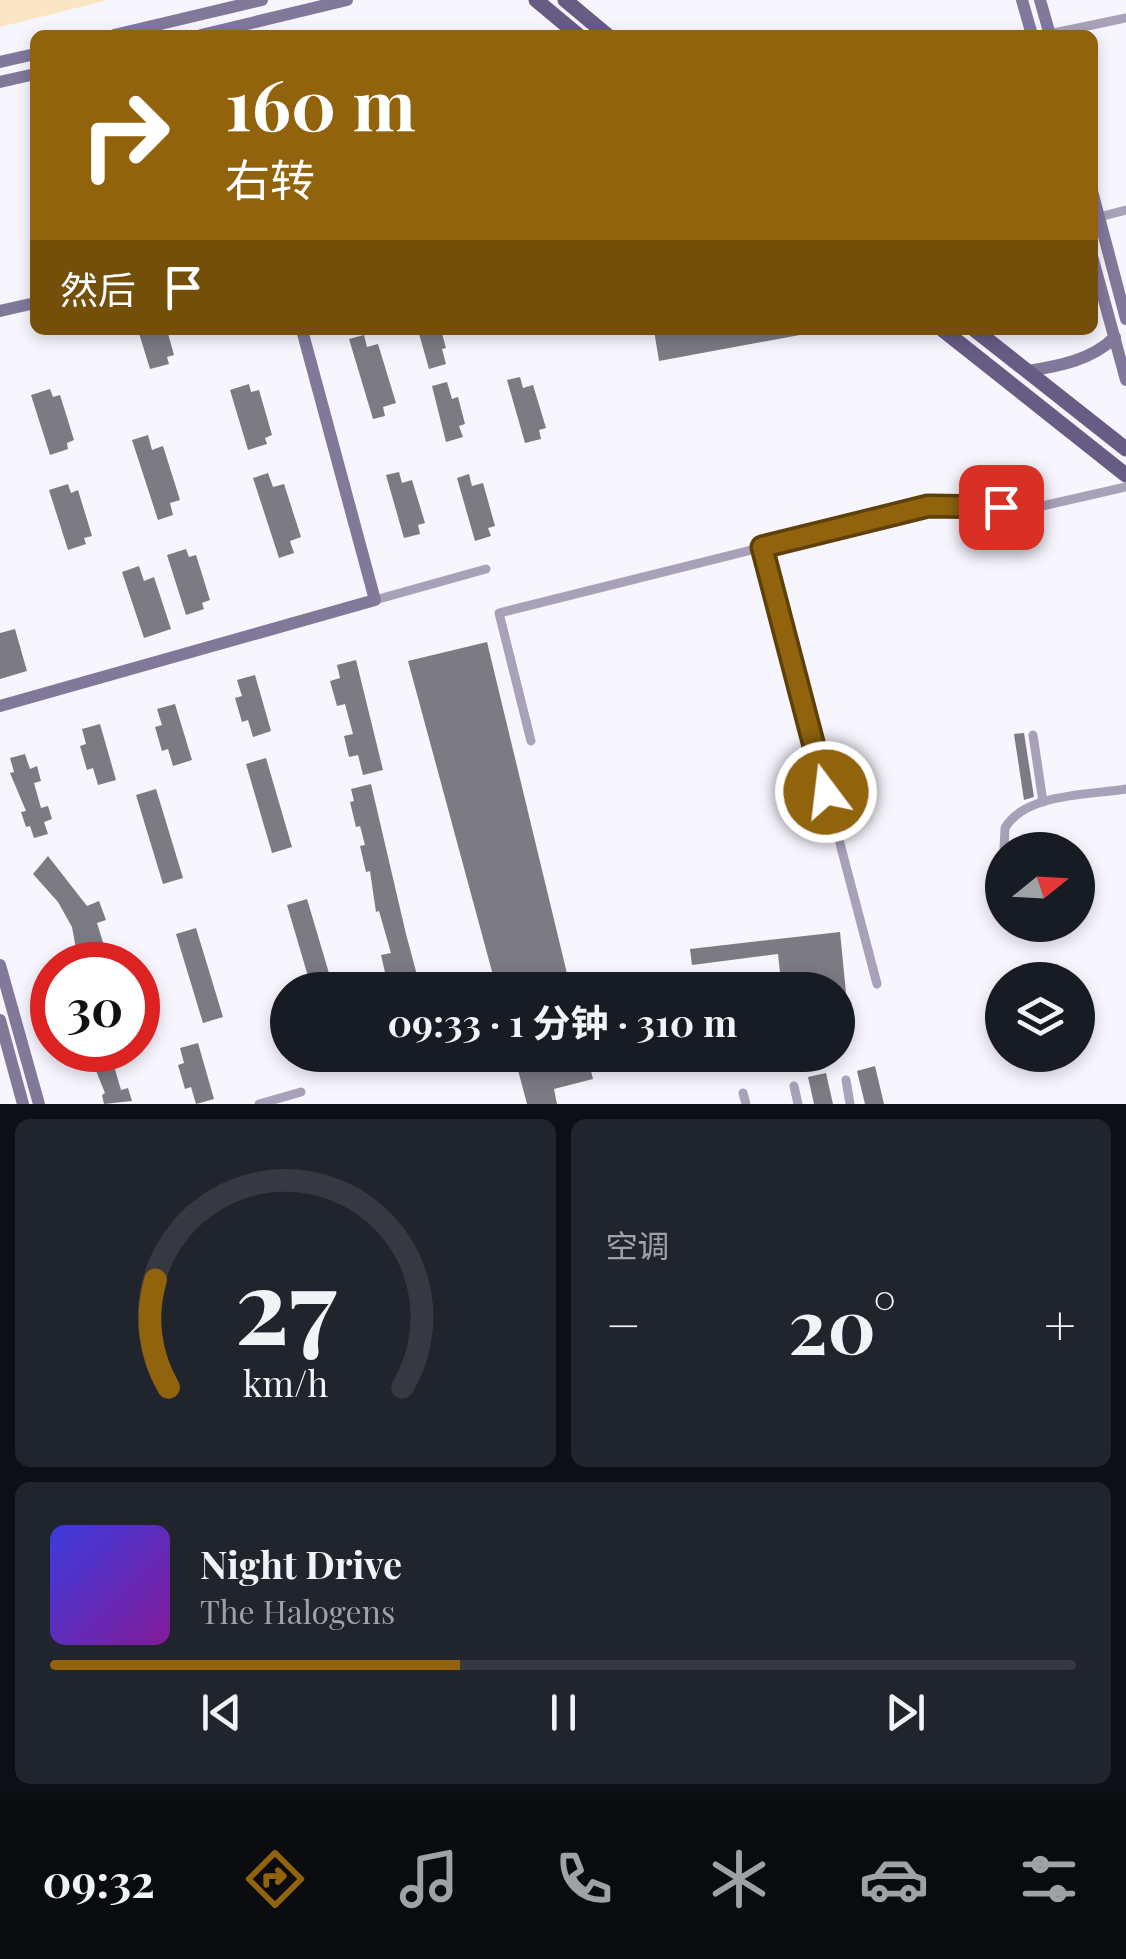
<!DOCTYPE html>
<html lang="zh">
<head>
<meta charset="utf-8">
<style>
  :root { --surface:#171b24; --page:#20242c; --text:#f1f3f6; --muted:#9ea1a6; --line:#363941; --accent:#90630c }
  body { margin:0; font-family:"Playfair Display","Noto Sans SC",serif; background:var(--page); color:var(--text); height:100vh; display:flex; flex-direction:column; font-size:38px; white-space:nowrap }
  * { box-sizing:border-box; margin:0 }
  p { font-size:32px; color:var(--muted) }
  .icon { flex:none; width:55px; height:55px; fill:none; stroke:currentColor; stroke-width:2; stroke-linecap:round; stroke-linejoin:round }
  .map { position:relative; height:1104px; overflow:hidden }
  .details { display:flex; flex-direction:column; gap:15px; padding:15px; background:#0d0f14; flex:1 }
  .details>* { flex:none }
  .top-card { position:absolute; left:30px; top:30px; width:1068px; height:305px; border-radius:15px; box-shadow:0 5px 15px #0003; background:#90630c; color:#fff; overflow:hidden }
  .needle { width:65px; rotate:72deg }
  .tools { position:absolute; left:985px; top:832px; display:grid; gap:20px }
  .tools a { display:grid; place-items:center; width:110px; height:110px; border-radius:50%; background:var(--surface); box-shadow:0 5px 15px #0003; font-size:50px }
  .speed { position:absolute; left:30px; top:942px; display:flex; gap:20px; font-size:50px; font-weight:700; text-align:center }
  .speed>* { display:grid; place-content:center; width:130px; height:130px; border-radius:50%; background:var(--surface); box-shadow:0 5px 15px #0003; line-height:1 }
  .speed .limit { border:15px solid #d22; background:#fff; color:#111 }
  .pin { position:absolute; display:grid; place-items:center; width:85px; height:85px; color:#fff; margin:-42px; border-radius:20px; box-shadow:0 5px 15px #0006 }
  .me { position:absolute; width:110px; margin:-55px; rotate:345deg; stroke-linejoin:round; filter:drop-shadow(0 0 8px #0008) }
  .turn { display:flex; align-items:center; gap:35px; height:210px; padding:0 30px; font-size:45px }
  .turn .icon { width:130px; height:130px; stroke-width:2.5 }
  .turn b { display:block; font-size:70px; line-height:85px }
  .then { display:flex; align-items:center; height:95px; padding:0 30px; background:#0003; gap:20px; font-size:38px }
  .big { font-size:75px; font-weight:700; line-height:1.1 }
  .details .tile { flex:1; display:flex; flex-direction:column; justify-content:center; gap:15px; min-width:0; padding:0 35px; border-radius:15px; background:var(--page) }
  .details .dial { align-items:center; gap:0 }
  .dial svg { height:260px; overflow:visible; fill:none; stroke:var(--line); stroke-width:7; stroke-linecap:round; text-anchor:middle }
  .dial text { fill:var(--text); stroke:none }
  .song { display:flex; align-items:center; gap:30px }
  .cover { width:120px; height:120px; border-radius:15px; background:linear-gradient(135deg,hsl(240 70% 55%),hsl(290 70% 35%)) }
  .played { height:10px; border-radius:5px; background:linear-gradient(90deg,var(--accent) 40%,var(--line) 40%) }
  .keys { display:flex; justify-content:space-around; direction:ltr }
  .heat { display:flex; justify-content:space-between; align-items:center; font-size:55px; direction:ltr }
  .details .tiles { flex:1; display:grid; gap:15px; grid-template-columns:1fr 1fr }
  .tile:last-child { grid-column:span 2 }
  .trip { position:absolute; left:270px; top:972px; width:585px; height:100px; border-radius:50px; background:var(--surface); box-shadow:0 5px 15px #0003; font-weight:700; line-height:100px; text-align:center }
  .menu { display:flex; height:160px; justify-content:space-around; align-items:center; background:#090b0e; color:var(--muted) }
  .menu .icon { width:70px; height:70px }
  .menu .on { color:var(--accent) }
  .menu b { font-size:45px; color:var(--text) }
  .map>svg:first-child { display:block }
  .green { fill:#fce5c5 }
  .building { fill:#7c7a82 }
  .lines { fill:none; stroke-linecap:round; stroke-linejoin:round }
  .street { stroke:#a8a1b9; stroke-width:9 }
  .secondary { stroke:#82789a; stroke-width:12 }
  .primary { stroke:#685b84; stroke-width:15 }
  .route-casing { stroke:#5e4008; stroke-width:25 }
  .route { stroke:#90630c; stroke-width:18 }
</style>
</head>
<body>
<div class="map">
<svg width="1126" height="1104" viewBox="0 0 1126 1104">
  <rect width="100%" height="100%" fill="#f7f5fe"/>
  <path class="green" d="M0,0H108L0,27Z"/>
  <path class="building" d="M138,330H167L174,355L167,357L169,364L150,369Z
    M418,330H441L446,348L442,349L446,364L429,369Z
    M654,330H805V334L659,361Z
    M364,335L367,347L378,344L396,403L383,407L385,416L373,419L349,339Z
    M520,377L523,388L533,385L546,428L539,430L541,439L525,443L507,380Z
    M447,382L452,399L458,397L465,424L459,426L463,437L446,442L432,386Z
    M249,384L251,392L259,390L272,435L265,438L267,444L248,450L230,390Z
    M50,389L53,397L60,395L74,440L67,443L68,449L50,455L31,395Z
    M148,435L152,450L163,446L180,500L170,503L173,515L158,520L132,440Z
    M399,472L402,483L412,480L425,523L418,525L420,534L404,538L386,475Z
    M268,473L273,487L284,484L301,537L290,541L294,553L279,558L253,478Z
    M469,474L472,486L483,483L495,526L488,528L491,536L475,541L457,478Z
    M68,484L71,493L78,490L92,536L84,538L86,544L68,550L49,490Z
    M186,549L189,557L196,555L210,600L202,603L204,609L186,615L167,555Z
    M139,566L144,581L154,577L171,629L144,638L122,572Z
    M15,629L27,671L0,679V633Z
    M487,642L571,990H497L408,661Z
    M356,660L383,770L363,775L358,755L349,757L344,736L353,734L345,704L337,706L330,681L340,678L337,665Z
    M255,675L271,731L253,737L248,720L242,722L235,698L242,696L237,680Z
    M175,704L192,760L173,766L168,749L162,751L155,727L162,725L157,709Z
    M100,724L116,780L98,785L93,768L87,770L80,746L86,744L82,729Z
    M1024,733L1034,797L1024,800L1014,734Z
    M25,754L30,769L37,766L41,781L34,783L41,808L48,806L52,819L44,822L48,834L34,838L30,826L26,827L21,812L26,811L10,773L14,772L10,758Z
    M266,758L292,847L272,853L246,764Z
    M371,784L406,934L421,990H399L396,979L387,981L381,955L391,953L379,911L376,912L370,871L366,872L360,846L365,845L360,826L356,827L350,802L354,801L351,789Z
    M156,789L183,878L163,884L136,795Z
    M48,856L87,906L99,901L106,920L97,923L105,949L114,947L116,965H79L72,927L58,902L33,874Z
    M307,899L334,990H312L287,905Z
    M196,928L223,1017L203,1023L176,934Z
    M840,932L847,1003L838,1004V990H782L778,954L692,965L690,949Z
    M198,1043L214,1099L196,1104L191,1087L185,1089L178,1065L184,1063L180,1048Z
    M93,1050H118L121,1063L114,1066L121,1090L128,1088L132,1101L104,1104L102,1095L105,1093L90,1056L94,1054Z
    M514,1055H587L593,1079L554,1089L557,1104H527Z
    M875,1066L884,1104H865L857,1071Z
    M826,1073L833,1104H814L808,1077Z"/>
  <g class="lines">
    <path class="street" d="M1049,34L1126,18
      M1099,217L1126,210
      M762,547L877,984
      M375,600L486,569
      M1033,735L1043,802
      M531,741L499,613L928,506L1038,507L1126,487
      M1004,850L1005,828C1025,793 1090,795 1126,789
      M1033,925L1035,929
      M846,1080L850,1104
      M794,1086L798,1104
      M743,1093L746,1104
      M259,1104L301,1092"/>
    <path class="secondary" d="M1022,0L1032,35
      M1040,0L1050,35
      M114,35L262,0
      M201,35L347,0
      M0,62L35,54
      M0,82L35,74
      M1092,191L1126,319
      M1092,256L1126,380
      M0,311L35,303
      M1028,371C1059,366 1092,360 1115,337
      M0,706L375,600L302,330
      M0,965L39,1104
      M0,1020L23,1104"/>
    <path class="primary" d="M536,0L578,35
      M565,0L607,35
      M943,330L1126,475
      M975,330L1126,449"/>
  </g>
  <g class="lines">
    <g class="route-casing">
      <path id="route" d="M826,792L762,547L928,506L1001,507"/>
    </g>
    <use href="#route" class="route"/>
  </g>
</svg>
<div class="tools">
<a><svg class="needle" viewBox="-14 -14 28 28"><path d="M0-13l5 13h-10z" fill="#e53935"/><path d="M0 13l5-13h-10z" fill="#9ea1a6"/></svg></a>
<a><svg class="icon" aria-label="layers" viewBox="0 0 24 24"><path d="M12 4l9 5-9 5-9-5zM3 14l9 5 9-5"/></svg></a>
</div>
<div class="speed"><div class="limit">30</div></div>
<div class="pin" style="left:1001px;top:507px;background:#d93025"><svg class="icon" aria-label="arrive" viewBox="0 0 24 24"><path d="M6 21V4h12l-3 4 3 4H6"/></svg></div>
<svg class="me" style="left:826px;top:792px" viewBox="-20 -20 40 40"><circle r="17" fill="#90630c" stroke="#fff" stroke-width="3"/><path d="M0-11L8 9 0 5-8 9z" fill="#fff"/></svg>
<div class="trip">09:33 · 1 分钟 · 310 m</div>
<div class="top-card">
<div class="turn"><svg class="icon" aria-label="right" viewBox="0 0 24 24"><path d="M7 20v-9h11M14 6l5 5-5 5"/></svg><div><b>160 m</b>右转</div></div>
<div class="then">然后<svg class="icon" aria-label="arrive" viewBox="0 0 24 24"><path d="M6 21V4h12l-3 4 3 4H6"/></svg></div>
</div>
</div>
<section class="details">
<div class="tiles">
<div class="tile dial"><svg viewBox="0 0 100 80">
<path d="M14 69A42 42 0 1 1 86 69"/>
<path d="M14 69A42 42 0 0 1 10 36" stroke="#90630c"/>
<text x="50" y="56" font-size="32" font-weight="700">27</text>
<text x="50" y="72" font-size="11">km/h</text>
</svg></div>
<div class="tile"><p>空调</p>
<div class="heat"><a>−</a><b class="big">20°</b><a>+</a></div>
</div>
<div class="tile">
<div class="song"><i class="cover"></i><div><b>Night Drive</b><p>The Halogens</p></div></div>
<div class="played"></div>
<div class="keys"><svg class="icon" aria-label="previous" viewBox="0 0 24 24"><path d="M18 5L8 12l10 7zM5 5v14"/></svg><svg class="icon" aria-label="pause" viewBox="0 0 24 24"><path d="M8 5v14M16 5v14"/></svg><svg class="icon" aria-label="next" viewBox="0 0 24 24"><path d="M6 5l10 7-10 7zM19 5v14"/></svg></div>
</div>
</div>
</section>
<nav class="menu">
<b>09:32</b>
<svg class="icon on" aria-label="directions" viewBox="0 0 24 24"><path d="M12 3l9 9-9 9-9-9zM9 14v-3h6M13 9l2 2-2 2"/></svg>
<svg class="icon" aria-label="music" viewBox="0 0 24 24"><path d="M9 18V5l10-2v13"/><circle cx="6" cy="18" r="3"/><circle cx="16" cy="16" r="3"/></svg>
<svg class="icon" aria-label="phone" viewBox="0 0 24 24"><path d="M5 4h4l2 5-3 2q2 4 5 5l2-3 5 2v4C11 20 4 13 5 4z"/></svg>
<svg class="icon" aria-label="climate" viewBox="0 0 24 24"><path d="M12 3v18M4 7l16 10M4 17L20 7"/></svg>
<svg class="icon" aria-label="car" viewBox="0 0 24 24"><path d="M5 17H2v-5l4-1 3-4h7l3 4 3 1v5h-3M9 17h6M6 11h13"/><circle cx="7" cy="17" r="2"/><circle cx="17" cy="17" r="2"/></svg>
<svg class="icon" aria-label="filters" viewBox="0 0 24 24"><path d="M4 7h16M4 17h16"/><circle cx="9" cy="7" r="2"/><circle cx="15" cy="17" r="2"/></svg>
</nav>
</body>
</html>
